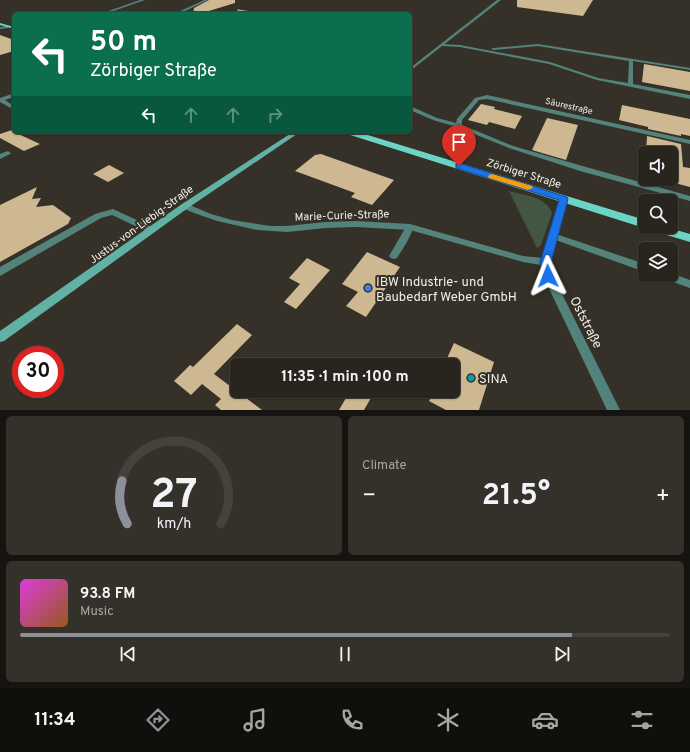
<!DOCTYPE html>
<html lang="en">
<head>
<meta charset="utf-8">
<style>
  :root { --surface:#28251e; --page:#34312b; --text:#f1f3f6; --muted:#a5a5a4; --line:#44423c; --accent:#8c9099 }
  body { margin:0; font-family:Overpass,sans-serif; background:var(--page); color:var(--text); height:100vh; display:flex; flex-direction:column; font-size:15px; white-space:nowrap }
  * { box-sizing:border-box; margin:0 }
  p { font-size:13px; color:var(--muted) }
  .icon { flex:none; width:22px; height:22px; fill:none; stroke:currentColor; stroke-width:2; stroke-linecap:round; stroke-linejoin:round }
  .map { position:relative; height:410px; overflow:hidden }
  .sheet { display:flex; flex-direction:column; gap:6px; padding:6px; background:#161410; flex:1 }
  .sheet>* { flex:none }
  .banner { position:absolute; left:12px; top:12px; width:400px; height:122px; border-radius:6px; box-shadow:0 1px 3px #0004,0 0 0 1px var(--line); background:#0b6e4f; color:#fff; overflow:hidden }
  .fabs { position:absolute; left:638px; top:146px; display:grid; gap:8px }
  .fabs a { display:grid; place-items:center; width:40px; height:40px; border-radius:6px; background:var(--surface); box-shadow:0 1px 3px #0004,0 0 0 1px var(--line); font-size:20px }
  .speed { position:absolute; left:12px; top:346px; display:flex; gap:8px; font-size:20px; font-weight:700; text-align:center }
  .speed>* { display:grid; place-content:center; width:52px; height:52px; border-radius:50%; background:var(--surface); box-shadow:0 1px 3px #0004,0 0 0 1px var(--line); line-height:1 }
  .speed .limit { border:6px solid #d22; background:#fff; color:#111 }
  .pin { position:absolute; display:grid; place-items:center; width:34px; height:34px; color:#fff; margin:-41px -17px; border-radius:50% 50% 50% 0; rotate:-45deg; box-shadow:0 0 4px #0007 }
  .pin .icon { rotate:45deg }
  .me { position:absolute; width:44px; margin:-22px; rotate:358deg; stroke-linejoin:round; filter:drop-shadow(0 0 3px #0008) }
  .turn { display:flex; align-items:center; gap:14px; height:84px; padding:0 12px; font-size:18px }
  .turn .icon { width:52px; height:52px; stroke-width:2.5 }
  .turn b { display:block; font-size:28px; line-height:34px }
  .lanes { display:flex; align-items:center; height:38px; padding:0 12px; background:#0003; justify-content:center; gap:20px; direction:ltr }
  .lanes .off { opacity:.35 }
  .big { font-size:30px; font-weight:700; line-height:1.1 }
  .sheet .widget { flex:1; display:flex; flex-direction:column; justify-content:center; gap:6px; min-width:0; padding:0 14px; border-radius:6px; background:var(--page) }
  .sheet .dial { align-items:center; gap:0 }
  .dial svg { height:104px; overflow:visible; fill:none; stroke:var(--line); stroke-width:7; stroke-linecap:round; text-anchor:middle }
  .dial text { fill:var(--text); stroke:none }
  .song { display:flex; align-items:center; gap:12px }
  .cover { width:48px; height:48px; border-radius:6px; background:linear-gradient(135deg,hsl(300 70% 55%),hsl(30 70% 35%)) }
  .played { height:4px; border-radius:2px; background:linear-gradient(90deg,var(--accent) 85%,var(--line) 85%) }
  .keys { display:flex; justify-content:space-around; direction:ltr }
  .heat { display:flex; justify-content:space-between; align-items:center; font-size:22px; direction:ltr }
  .sheet .tiles { flex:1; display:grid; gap:6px; grid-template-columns:1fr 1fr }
  .widget:last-child { grid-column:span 2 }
  .trip { position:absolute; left:230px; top:358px; width:230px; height:40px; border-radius:6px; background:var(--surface); box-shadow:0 1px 3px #0004,0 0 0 1px var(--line); font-weight:700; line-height:40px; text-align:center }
  .tab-bar { display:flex; height:64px; justify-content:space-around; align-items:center; background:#100f0c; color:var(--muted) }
  .tab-bar .icon { width:28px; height:28px }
  .tab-bar .selected { color:var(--accent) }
  .tab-bar b { font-size:18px; color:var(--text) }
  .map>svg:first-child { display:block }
  .green { fill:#435644 }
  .building { fill:#cdb891 }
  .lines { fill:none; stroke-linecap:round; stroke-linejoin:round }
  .lane { fill:#53837b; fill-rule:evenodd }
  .street { fill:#53837b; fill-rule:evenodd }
  .secondary { fill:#62b1a5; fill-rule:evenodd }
  .primary { fill:#6bd4c5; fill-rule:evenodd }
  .rail { stroke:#aba7a0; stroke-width:1.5 }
  .route { fill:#1a73e8; stroke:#114b97 }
  .slow { fill:#f59e0b }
  .shop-dot { fill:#3f7fe0; stroke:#353128; stroke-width:1.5 }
  .culture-dot { fill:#0f9aa8; stroke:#353128; stroke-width:1.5 }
  .labels { text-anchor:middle; stroke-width:4; stroke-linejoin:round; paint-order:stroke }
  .far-street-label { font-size:9px; fill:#f2efe9; stroke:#353128 }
  .street-label { font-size:11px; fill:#f2efe9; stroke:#353128 }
  .near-poi-label { font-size:13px; fill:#f2efe9; stroke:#353128; text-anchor:start }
  .near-street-label { font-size:13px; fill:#f2efe9; stroke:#353128 }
</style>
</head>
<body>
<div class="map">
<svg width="690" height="410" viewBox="0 0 690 410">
  <rect width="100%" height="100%" fill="#353128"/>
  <path class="green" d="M509,191C524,195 547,197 552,213L541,245L537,248Z"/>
  <path class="building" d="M209,0H235V3L199,14H193L194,8Z
    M517,0H593L583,16L517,7Z
    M0,35L14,40V51L0,55Z
    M644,64L690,72V91L642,82Z
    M481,104L495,107L494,109L522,116L515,129L489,122L487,125L468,120Z
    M622,105L690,119V136L681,134V136L648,129V127L619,120Z
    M547,118L578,125L566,160L532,150Z
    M12,130L14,132L40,144L24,151L0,138V134Z
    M647,136L681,144L683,167L690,168V187L671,182V153H646Z
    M321,154L349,164L394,180L372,205L351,197L355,193L295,171L315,155Z
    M109,165L124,173L108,182L93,174Z
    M37,187L32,199L41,198L36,207L53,205L71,218L68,224L0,262V205Z
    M367,252L400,267L366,317L346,306L358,292L342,284Z
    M307,258L330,270L296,309L284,302L300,284L289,278Z
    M237,324L252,335L214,374L262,410H221L215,405L221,399L202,384L191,395L174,381L190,365L193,367Z
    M454,343L494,362L479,410H446L429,401L434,391H453V365H444Z
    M350,391H375L364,410H339Z"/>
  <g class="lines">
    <path class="lane" d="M8,26V28L0,29V27Z
      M443,44L460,45L550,62L598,78L628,83L629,61L538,46L493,50L491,49L493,48L538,44L690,68V70L633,61V84L690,95V99L597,80L549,64L460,47L442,46Z
      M12,94L14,95V97L5,100L14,106V110L0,102V98Z
      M8,151L11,153L10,154L0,159V154Z
      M113,209L154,228L155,230L154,232H148L112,215L101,218L0,276V267L95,214Z
      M410,224L414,227L407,242L397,258L394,259L391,258L389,256C395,246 401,235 407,225Z
      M553,233L645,264V272L550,238L549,236L550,234Z
      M671,273L690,280V288L662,278L660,275H671Z"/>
    <path class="street" d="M140,0H145L105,14H100Z
      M204,0H208L179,14H174Z
      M497,0H501L410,71V68Z
      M487,95L690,140V144L487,99L479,100L462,120V125L513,146L586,167L690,196V201L580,171L509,148L457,127L433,120L410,110V106L437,118L456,123L457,119L475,98Z
      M561,197H567L568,199L550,267L553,276L620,410H607L543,276L541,265L523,262L410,230L356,227L325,228L287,232L257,230L217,221L194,213L182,208L181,206L185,203L211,214L232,220L270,226H287L325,222L356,221L410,224L523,256L543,258Z"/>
    <path class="secondary" d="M293,132H300L188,208L4,341L0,342V331L182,204Z"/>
    <path class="primary" d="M0,23L14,27V29L0,25Z
      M346,132H358L645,220V227H647H641L347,134Z
      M649,227H666L690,234V242L650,230Z"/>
    <path class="rail" d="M238,10L260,14"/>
  </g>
  <path class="route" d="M456,164H462L567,197L568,199L551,262L553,276L552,279L548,280L544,279L540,262L559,200L456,168Z"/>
  <path class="slow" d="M492,174L532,186L533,188L528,190L489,178L488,177L489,175Z"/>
  <circle class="shop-dot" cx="368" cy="288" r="4"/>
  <circle class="culture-dot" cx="471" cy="378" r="4"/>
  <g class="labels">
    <g class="far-street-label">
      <text transform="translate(569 106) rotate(13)" y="3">Säurestraße</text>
    </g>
    <g class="street-label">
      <text transform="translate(524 173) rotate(17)" y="4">Zörbiger Straße</text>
      <text transform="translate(342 215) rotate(-2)" y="4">Marie-Curie-Straße</text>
      <text transform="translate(141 224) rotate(-36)" y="4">Justus-von-Liebig-Straße</text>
    </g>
    <g class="near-poi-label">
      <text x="376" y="286">IBW Industrie- und<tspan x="376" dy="15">Baubedarf Weber GmbH</tspan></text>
      <text x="479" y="383">SINA</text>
    </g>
    <g class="near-street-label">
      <text transform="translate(587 322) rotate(63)" y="5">Oststraße</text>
    </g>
  </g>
</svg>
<div class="fabs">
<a><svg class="icon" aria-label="sound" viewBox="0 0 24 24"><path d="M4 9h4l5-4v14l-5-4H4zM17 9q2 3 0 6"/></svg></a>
<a><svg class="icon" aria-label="search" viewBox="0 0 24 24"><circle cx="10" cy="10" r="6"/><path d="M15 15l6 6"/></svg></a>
<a><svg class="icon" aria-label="layers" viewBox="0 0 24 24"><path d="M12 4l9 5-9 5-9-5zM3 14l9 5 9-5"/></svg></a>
</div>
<div class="speed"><div class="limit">30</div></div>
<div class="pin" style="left:459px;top:166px;background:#d93025"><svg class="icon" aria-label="arrive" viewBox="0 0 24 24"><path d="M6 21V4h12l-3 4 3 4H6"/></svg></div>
<svg class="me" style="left:548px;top:276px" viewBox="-20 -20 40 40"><path d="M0-17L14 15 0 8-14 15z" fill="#1a73e8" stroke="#fff" stroke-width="4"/></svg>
<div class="trip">11:35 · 1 min · 100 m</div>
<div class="banner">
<div class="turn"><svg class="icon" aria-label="left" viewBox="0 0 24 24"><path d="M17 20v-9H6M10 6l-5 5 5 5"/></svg><div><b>50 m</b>Zörbiger Straße</div></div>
<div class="lanes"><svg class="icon" aria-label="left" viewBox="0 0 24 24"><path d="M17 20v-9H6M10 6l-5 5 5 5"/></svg><svg class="icon off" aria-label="ahead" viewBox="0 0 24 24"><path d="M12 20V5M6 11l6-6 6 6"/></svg><svg class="icon off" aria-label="ahead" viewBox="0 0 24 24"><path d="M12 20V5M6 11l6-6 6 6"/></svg><svg class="icon off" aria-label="right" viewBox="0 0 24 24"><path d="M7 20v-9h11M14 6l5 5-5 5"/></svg></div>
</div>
</div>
<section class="sheet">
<div class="tiles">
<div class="widget dial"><svg viewBox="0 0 100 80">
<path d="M14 69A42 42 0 1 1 86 69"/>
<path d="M14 69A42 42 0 0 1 10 36" stroke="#8c9099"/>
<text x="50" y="56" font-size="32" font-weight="700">27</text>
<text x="50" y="72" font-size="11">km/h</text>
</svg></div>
<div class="widget"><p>Climate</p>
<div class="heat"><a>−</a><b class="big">21.5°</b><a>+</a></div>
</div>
<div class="widget">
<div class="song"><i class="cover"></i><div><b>93.8 FM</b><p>Music</p></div></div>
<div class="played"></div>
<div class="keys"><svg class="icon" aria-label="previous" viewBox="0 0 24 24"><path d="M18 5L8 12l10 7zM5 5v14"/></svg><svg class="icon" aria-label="pause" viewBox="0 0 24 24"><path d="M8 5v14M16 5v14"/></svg><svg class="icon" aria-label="next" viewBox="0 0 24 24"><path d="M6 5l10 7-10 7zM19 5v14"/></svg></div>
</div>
</div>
</section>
<nav class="tab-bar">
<b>11:34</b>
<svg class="icon selected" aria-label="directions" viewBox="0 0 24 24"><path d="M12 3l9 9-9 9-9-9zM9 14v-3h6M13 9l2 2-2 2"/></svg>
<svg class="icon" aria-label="music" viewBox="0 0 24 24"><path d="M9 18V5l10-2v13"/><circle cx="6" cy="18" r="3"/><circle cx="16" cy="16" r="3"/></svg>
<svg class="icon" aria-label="phone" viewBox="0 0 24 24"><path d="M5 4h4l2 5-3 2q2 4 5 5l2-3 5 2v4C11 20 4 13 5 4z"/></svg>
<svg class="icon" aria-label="climate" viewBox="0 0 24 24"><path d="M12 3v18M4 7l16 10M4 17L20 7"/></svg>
<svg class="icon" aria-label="car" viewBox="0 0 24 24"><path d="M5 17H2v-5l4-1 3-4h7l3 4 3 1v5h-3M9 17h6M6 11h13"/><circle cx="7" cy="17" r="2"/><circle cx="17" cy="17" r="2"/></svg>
<svg class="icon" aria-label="filters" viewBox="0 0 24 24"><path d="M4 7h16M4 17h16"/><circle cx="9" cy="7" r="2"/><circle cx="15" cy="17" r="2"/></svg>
</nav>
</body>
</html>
